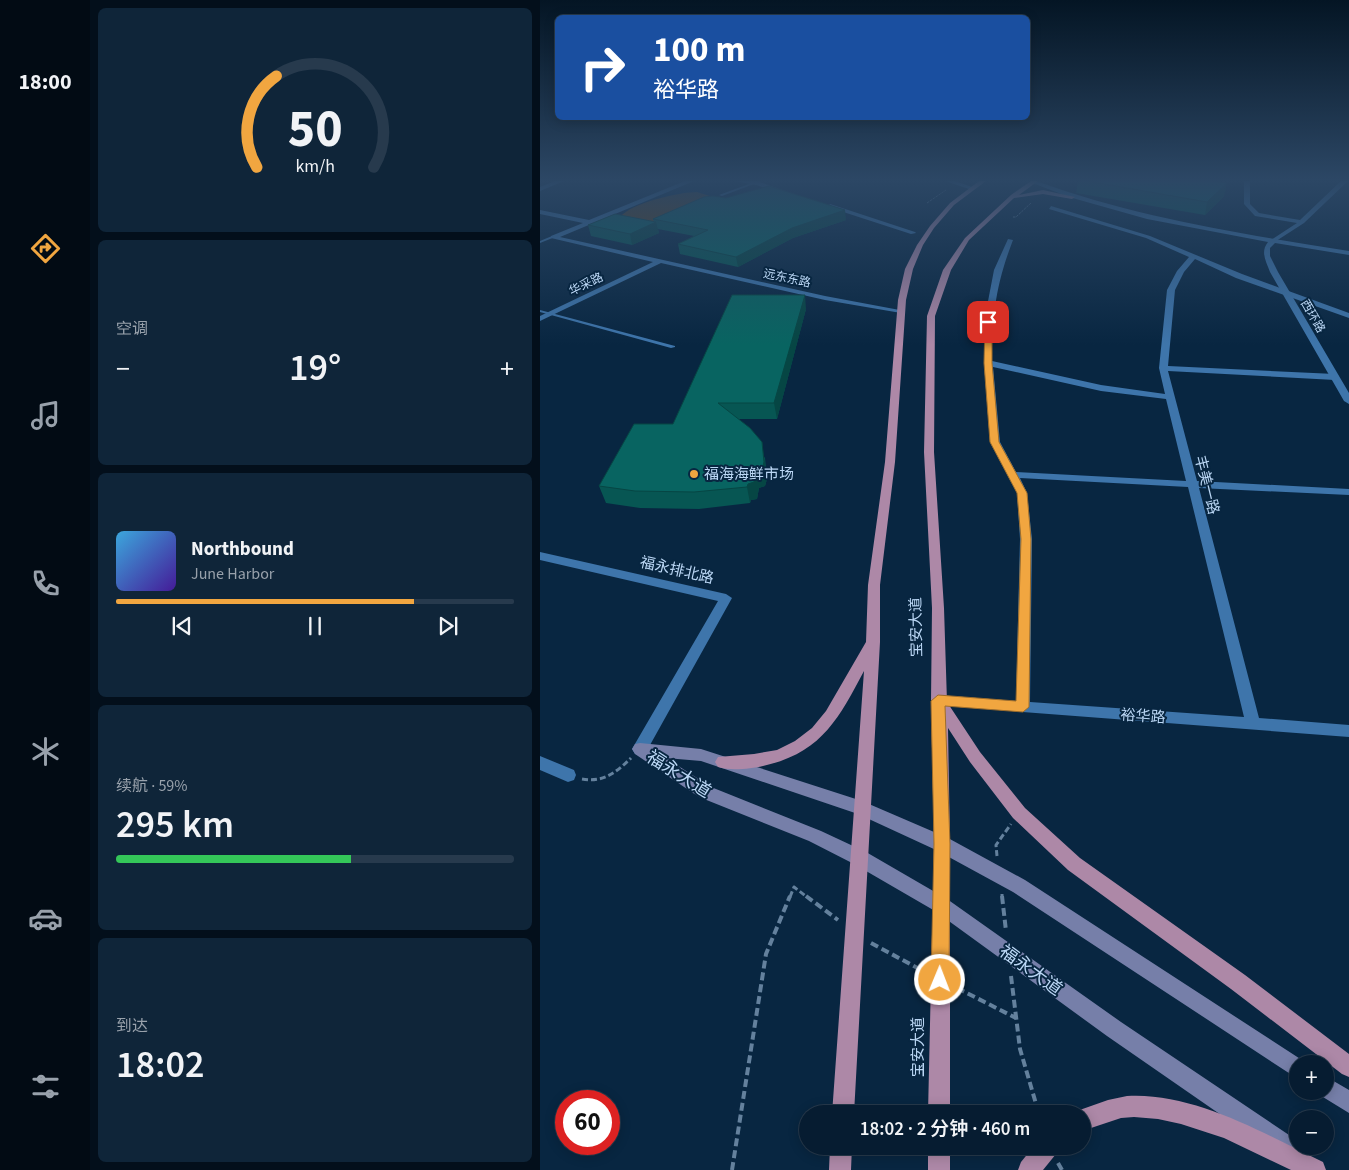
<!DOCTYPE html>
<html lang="zh">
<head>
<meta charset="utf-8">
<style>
  :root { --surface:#061c31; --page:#0f2539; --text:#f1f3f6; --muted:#98a1ab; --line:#273a4d; --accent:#f1a640 }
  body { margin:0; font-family:"Source Sans 3","Noto Sans SC",sans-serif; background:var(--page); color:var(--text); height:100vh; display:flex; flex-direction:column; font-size:19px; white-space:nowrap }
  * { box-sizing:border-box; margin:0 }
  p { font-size:16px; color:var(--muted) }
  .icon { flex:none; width:28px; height:28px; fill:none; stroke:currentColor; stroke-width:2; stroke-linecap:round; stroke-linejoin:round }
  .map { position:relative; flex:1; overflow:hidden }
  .details { display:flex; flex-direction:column; gap:8px; padding:8px; background:#030f1b; width:450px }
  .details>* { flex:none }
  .banner { position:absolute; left:15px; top:15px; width:475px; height:105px; border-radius:8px; box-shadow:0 2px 12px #0003,0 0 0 1px var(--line); background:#1a4fa0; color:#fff; overflow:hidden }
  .fabs { position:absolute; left:749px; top:1055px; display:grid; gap:10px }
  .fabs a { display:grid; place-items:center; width:45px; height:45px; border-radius:50%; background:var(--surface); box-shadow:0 2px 12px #0003,0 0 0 1px var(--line); font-size:25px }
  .speed { position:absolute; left:15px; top:1090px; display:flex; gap:10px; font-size:25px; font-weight:700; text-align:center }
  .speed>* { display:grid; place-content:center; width:65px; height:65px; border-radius:50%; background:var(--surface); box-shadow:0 2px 12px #0003,0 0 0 1px var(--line); line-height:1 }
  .speed .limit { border:8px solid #d22; background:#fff; color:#111 }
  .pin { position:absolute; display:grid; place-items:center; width:42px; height:42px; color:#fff; margin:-21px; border-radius:10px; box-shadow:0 2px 8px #0006 }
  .me { position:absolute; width:55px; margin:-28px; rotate:1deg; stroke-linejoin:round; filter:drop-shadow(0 0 4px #0008) }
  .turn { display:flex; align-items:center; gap:18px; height:105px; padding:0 15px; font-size:22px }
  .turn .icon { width:65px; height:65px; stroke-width:2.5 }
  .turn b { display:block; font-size:35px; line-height:42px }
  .big { font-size:38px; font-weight:600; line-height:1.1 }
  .details .tile { flex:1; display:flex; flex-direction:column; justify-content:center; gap:8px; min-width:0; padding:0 18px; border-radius:8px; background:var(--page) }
  .details .dial { align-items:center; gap:0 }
  .dial svg { height:130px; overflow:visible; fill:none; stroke:var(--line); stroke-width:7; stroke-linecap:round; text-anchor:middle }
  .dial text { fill:var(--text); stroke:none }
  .song { display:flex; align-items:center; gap:15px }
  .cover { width:60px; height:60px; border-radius:8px; background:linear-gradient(135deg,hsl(200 70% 55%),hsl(260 70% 35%)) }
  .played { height:5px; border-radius:2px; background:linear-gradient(90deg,var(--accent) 75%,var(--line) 75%) }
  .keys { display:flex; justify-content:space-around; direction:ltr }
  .heat { display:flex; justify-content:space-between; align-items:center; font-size:28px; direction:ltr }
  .charge { height:8px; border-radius:4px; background:linear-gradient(90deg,#34c759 59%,var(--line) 0) }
  .trip { position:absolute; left:259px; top:1105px; width:292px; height:50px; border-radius:25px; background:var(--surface); box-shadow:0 2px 12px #0003,0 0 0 1px var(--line); font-weight:600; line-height:50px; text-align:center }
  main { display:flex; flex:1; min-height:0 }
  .menu { display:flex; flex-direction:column; width:90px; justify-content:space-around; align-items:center; background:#020b14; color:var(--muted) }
  .menu .icon { width:35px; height:35px }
  .menu .selected { color:var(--accent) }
  .menu b { font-size:22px; color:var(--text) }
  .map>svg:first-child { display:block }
  .green { fill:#644318 }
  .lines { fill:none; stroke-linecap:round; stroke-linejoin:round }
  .path-far2 { stroke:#64819d; stroke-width:1; stroke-dasharray:2.5 1; stroke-linecap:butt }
  .path-far1 { stroke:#64819d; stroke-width:3; stroke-dasharray:6 3; stroke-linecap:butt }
  .path { stroke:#64819d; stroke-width:4; stroke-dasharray:8 4; stroke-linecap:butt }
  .service { fill:#3e75ab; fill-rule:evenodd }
  .minor { fill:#3e75ab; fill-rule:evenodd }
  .tertiary { fill:#3e75ab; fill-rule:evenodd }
  .secondary { fill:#767fa9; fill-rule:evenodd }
  .primary { fill:#ad88a7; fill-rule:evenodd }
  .wall { fill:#075653 }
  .shaded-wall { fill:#064644 }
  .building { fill:#086461; stroke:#064644 }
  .route { fill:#f1a640; stroke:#9d6c2a }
  .poi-dot { fill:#f1a640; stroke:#082641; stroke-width:2 }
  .labels { text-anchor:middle; stroke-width:4; stroke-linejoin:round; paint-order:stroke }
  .far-street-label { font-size:12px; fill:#bbd7f5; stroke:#082641 }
  .poi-label { font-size:15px; fill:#bbd7f5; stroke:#082641; text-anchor:start }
  .street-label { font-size:15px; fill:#bbd7f5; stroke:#082641 }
  .near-street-label { font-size:18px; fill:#bbd7f5; stroke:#082641 }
</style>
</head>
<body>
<main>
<nav class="menu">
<b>18:00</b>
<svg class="icon selected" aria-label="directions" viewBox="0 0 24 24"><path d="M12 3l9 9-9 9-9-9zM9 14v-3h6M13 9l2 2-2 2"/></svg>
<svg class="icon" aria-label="music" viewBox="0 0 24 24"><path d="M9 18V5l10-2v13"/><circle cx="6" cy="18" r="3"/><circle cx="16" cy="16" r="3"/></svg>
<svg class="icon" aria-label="phone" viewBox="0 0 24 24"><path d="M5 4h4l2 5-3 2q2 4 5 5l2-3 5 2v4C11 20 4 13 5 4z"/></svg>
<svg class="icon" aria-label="climate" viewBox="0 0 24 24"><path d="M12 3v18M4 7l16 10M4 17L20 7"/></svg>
<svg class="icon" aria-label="car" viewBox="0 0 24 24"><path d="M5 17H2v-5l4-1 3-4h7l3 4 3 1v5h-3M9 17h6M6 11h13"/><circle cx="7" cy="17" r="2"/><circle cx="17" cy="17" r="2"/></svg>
<svg class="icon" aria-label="filters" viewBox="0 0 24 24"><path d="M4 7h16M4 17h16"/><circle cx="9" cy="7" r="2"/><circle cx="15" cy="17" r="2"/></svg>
</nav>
<section class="details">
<div class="tile dial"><svg viewBox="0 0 100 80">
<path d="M14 69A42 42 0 1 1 86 69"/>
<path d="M14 69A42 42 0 0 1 26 13" stroke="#f1a640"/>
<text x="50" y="56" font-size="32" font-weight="700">50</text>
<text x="50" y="72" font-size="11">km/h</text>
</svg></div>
<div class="tile"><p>空调</p>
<div class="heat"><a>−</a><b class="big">19°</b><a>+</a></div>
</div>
<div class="tile">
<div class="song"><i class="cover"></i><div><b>Northbound</b><p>June Harbor</p></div></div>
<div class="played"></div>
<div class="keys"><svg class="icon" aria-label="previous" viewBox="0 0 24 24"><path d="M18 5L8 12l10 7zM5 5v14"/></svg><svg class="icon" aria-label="pause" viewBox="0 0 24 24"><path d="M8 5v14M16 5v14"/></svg><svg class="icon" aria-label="next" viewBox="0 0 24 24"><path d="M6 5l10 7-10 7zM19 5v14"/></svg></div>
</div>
<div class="tile"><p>续航 · 59%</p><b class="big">295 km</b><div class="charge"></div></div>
<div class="tile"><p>到达</p><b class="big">18:02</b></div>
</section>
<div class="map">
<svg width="809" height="1170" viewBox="0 0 809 1170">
  <rect width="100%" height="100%" fill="#082641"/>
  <path class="green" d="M157,192L173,197L112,224L80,217C91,203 139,192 157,192Z"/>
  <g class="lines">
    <path class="path-far2" d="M387,203L406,190
      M473,217H476L491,203"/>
    <path class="path-far1" d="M42,779C63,783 77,772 91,758
      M457,856L456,845L471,824
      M462,894V897
      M250,897L254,887L267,897"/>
    <path class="path" d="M266,896L298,920
      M462,896L466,931
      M331,943L383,971
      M471,976L480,1049L499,1114
      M417,988L476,1018
      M518,1163L522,1170
      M192,1170L226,954L250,896"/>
    <path class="service" d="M217,181H222L182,196L179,195Z
      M12,236L15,237L0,243V241Z
      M0,310L135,346V347L131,348L0,312Z"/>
    <path class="minor" d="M15,181H24L0,191V187Z
      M145,181H154L20,237L285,296L365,311L361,313L285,300L121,263L0,321V316L113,262L11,238V236L43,223L0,214V210L49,220Z
      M195,181H217L245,191L242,193L216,185Z
      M405,181H415L435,188L432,190Z
      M704,181H710V204L719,213L760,220L801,181H808L764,223L733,243L730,241L731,240L757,223L715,216L704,204Z
      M290,204L375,232L376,233L371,234L288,207Z
      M511,206L610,236L702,274L809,313V318L696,278L655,259L644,272L635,290L628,366L795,374L799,377L795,380L628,371L657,481L809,489V495L659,488L719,718L809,725V737L393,705L391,701L393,697L398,695L476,701L480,539L477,493L450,442L444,363V322L454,270L468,239L473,240C456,284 452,315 452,361L561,385L625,394L619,368L627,290L637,271L649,257L606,238L509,209ZM453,367L561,391L626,399L646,481L476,472L460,442ZM480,478L648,487L704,717L490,702L492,539L487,493Z
      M0,756L34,770L36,775L34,780L28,782L0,770Z"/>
    <path class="tertiary" d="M496,181C598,218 703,234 809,251V255L735,243L730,248V256L738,272L809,393V404L804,401L730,272C726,261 720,252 728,242L607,219L529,197L490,182Z
      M0,552L186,594L192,598L105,754L100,755L95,754L92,749L178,601L0,560Z"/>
    <path class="secondary" d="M100,743L161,749L322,801L408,838L485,880L765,1062L766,1064H758V1079L473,892L396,850L318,814L161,761L126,758L171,787L281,831L326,852L407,899L581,1022L752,1137L755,1145L752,1153L744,1156L736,1153L567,1036L395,911L314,864L269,841L159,797L95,754L92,749L95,744Z
      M785,1076L809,1090V1113L778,1094L776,1091H785Z"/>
    <path class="primary" d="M439,181H446L414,205L394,228L383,245L373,269L366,300L355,462L340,585V642L314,1114H292L324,671C298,720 281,753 223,766C210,769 190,771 178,767L175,762L178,757L214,754L237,750L255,741L272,728L286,711L326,642L328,585L345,462L358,300L365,269L377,245L390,226L410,203Z
      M491,181H498L479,195L503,190L535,197L532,199L503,194L474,198L429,240L411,270L395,316L394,452L404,608L407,702L440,752L485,808L540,858L705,975L809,1054V1077L802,1074L691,989L528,870L473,818L430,762L408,728L410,844V1114H388L394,844L391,701L392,608L384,452L387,316L403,270L425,238L471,195Z
      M587,1096C654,1092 725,1134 783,1162L786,1170H751L684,1138L641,1124L618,1119L594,1117L581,1118L542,1131V1114L534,1112L568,1100Z
      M290,1146H312L311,1170H289Z
      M388,1146H410V1170H388Z
      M494,1146H519L516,1154L503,1170H478L481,1162Z"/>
  </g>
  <path class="wall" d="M538,181H673L684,196L665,215L536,193Z
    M113,219L306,220L253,238L198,267L140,254L138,244L154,236L118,229L119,233L92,245L51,236L48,225L114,222Z
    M266,309L237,419H199L225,458L227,479L225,486L219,488L217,499L211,500L210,503L159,509L100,508L66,503L59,486L133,424Z"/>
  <path class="shaded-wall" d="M687,183L684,196L665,215L667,202Z
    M305,210L306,220L253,238L198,267L196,257L252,228Z
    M116,222L119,233L92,245L90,234Z
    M265,295L266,309L237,419L234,403Z
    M222,442L227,479L225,486L219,488L217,499L211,500L210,503L207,487Z"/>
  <path class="building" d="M547,181H673L687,183L667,202Z
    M229,186L305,210L252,228L196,257L138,244L168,230L113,219L164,197L173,196L186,198Z
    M75,214L116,222L90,234L48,225Z
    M192,295H265L234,403H178L210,428L222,442L224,462L222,470L216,472L214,482L208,484L207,487L154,492L95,491L59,486L94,424H133Z"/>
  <linearGradient id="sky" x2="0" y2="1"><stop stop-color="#041524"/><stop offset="0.52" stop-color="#2c4765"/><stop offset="1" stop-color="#2c4765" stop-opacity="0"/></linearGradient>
  <rect width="809" height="345" fill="url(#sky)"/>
  <path class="route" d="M448,319L452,322V363L459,442L487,493L491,539L489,707L483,712L405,706L410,844L409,980L406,986L400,989L394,986L391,980L394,844L391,701L398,695L476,701L481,539L477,493L450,442L444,363L445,322Z"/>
  <circle class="poi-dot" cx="154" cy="474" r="5"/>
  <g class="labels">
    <g class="far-street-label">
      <text transform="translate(247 278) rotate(12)" y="4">远东东路</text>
      <text transform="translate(46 284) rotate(-26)" y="4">华采路</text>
      <text transform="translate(773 316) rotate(60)" y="4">西环路</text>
    </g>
    <g class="poi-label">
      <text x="164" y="479">福海海鲜市场</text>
    </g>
    <g class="street-label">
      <text transform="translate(667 485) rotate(76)" y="5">丰美一路</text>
      <text transform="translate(137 570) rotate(13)" y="5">福永排北路</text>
      <text transform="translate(376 627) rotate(-91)" y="5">宝安大道</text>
      <text transform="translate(603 716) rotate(4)" y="5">裕华路</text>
      <text transform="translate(378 1047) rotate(-90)" y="5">宝安大道</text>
    </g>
    <g class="near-street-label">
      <text transform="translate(139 774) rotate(32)" y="6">福永大道</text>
      <text transform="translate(491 970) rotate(36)" y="6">福永大道</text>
    </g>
  </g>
</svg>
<div class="fabs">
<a>+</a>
<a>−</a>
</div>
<div class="speed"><div class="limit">60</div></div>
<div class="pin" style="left:448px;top:322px;background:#d93025"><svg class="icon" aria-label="arrive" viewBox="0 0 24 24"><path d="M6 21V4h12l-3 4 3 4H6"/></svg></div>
<svg class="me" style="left:400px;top:980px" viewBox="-20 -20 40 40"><circle r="17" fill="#f1a640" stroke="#fff" stroke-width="3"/><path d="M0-11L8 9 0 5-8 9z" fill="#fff"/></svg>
<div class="trip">18:02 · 2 分钟 · 460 m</div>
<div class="banner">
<div class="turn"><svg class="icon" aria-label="right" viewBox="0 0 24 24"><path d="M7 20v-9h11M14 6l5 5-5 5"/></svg><div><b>100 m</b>裕华路</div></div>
</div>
</div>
</main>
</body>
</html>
